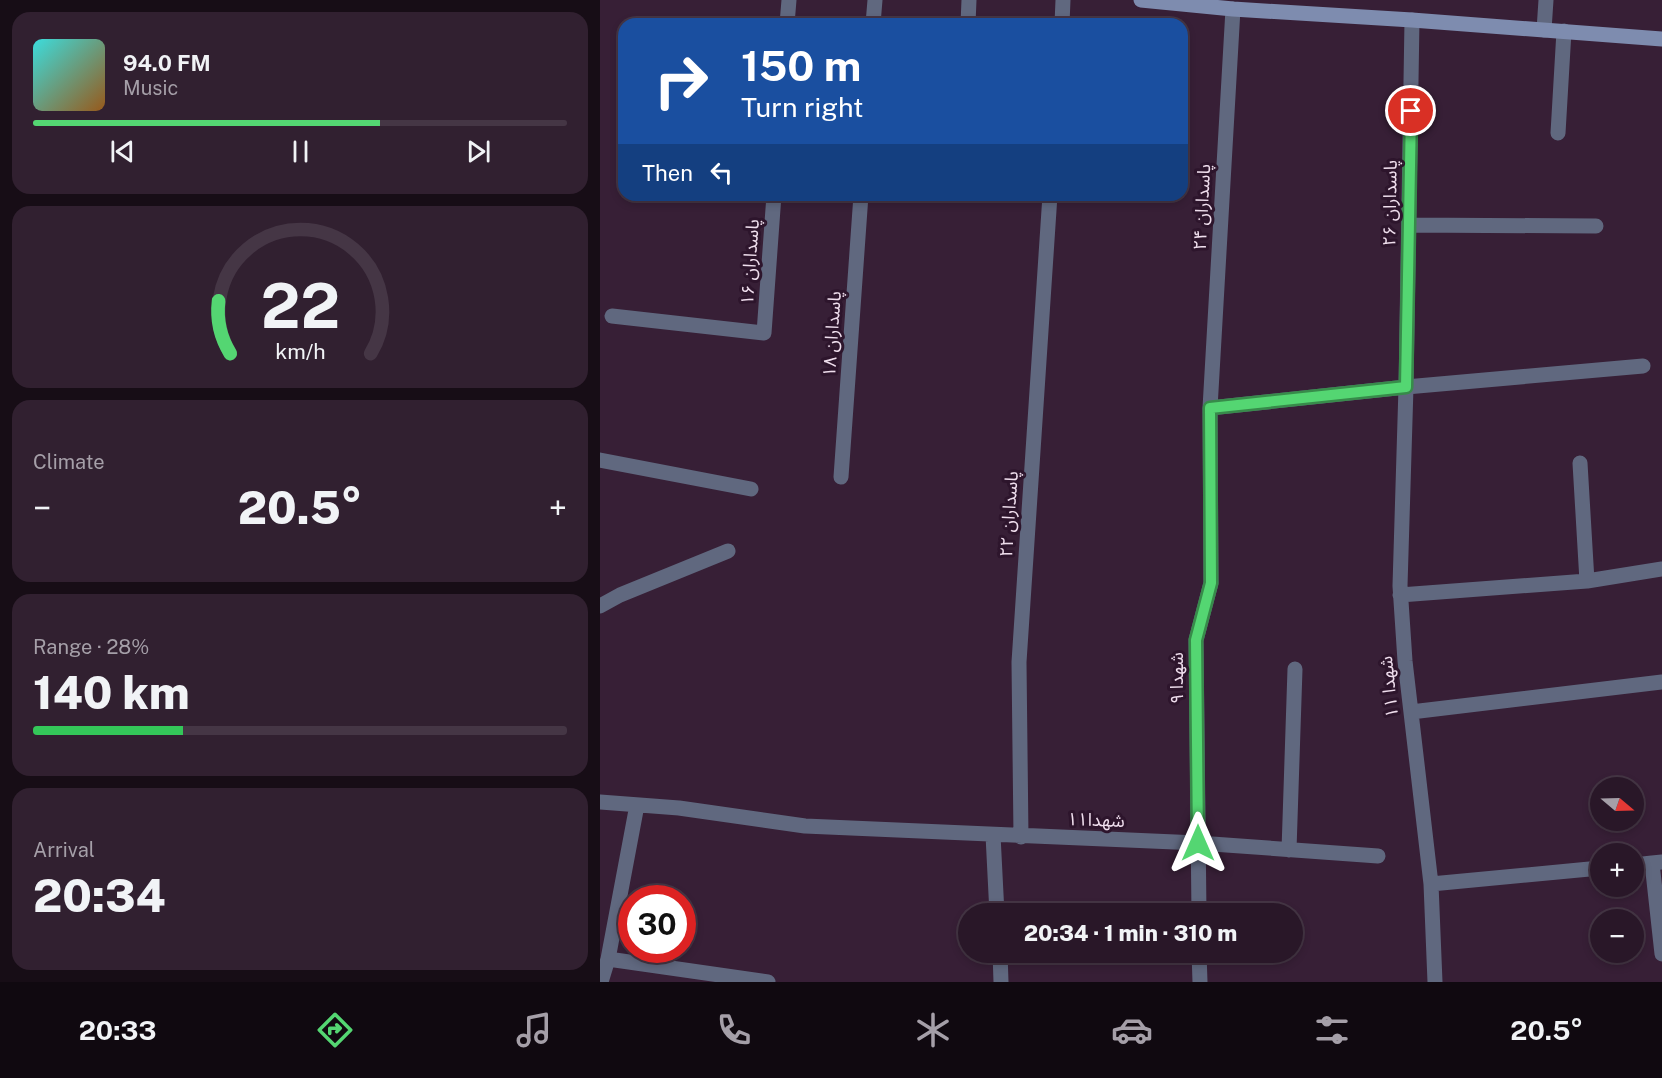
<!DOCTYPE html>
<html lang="en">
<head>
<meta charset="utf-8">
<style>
  :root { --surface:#291728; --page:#312030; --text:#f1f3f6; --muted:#a59fa8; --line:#453645; --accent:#54d672 }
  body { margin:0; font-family:"Public Sans","Noto Sans Arabic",sans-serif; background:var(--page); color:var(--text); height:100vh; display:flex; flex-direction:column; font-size:22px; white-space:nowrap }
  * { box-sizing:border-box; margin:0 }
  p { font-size:20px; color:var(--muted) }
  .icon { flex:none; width:33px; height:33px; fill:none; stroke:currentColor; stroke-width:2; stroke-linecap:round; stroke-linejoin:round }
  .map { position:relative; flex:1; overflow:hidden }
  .drawer { display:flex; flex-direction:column; gap:12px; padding:12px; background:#170d16; width:600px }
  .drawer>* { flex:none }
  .hud { position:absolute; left:18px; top:18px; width:570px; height:183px; border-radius:18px; box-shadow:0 3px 9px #0003,0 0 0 2px var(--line); background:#1a4fa0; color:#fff; overflow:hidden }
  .needle { width:39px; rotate:109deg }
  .fabs { position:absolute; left:990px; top:777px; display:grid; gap:12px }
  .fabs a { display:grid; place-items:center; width:54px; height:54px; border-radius:50%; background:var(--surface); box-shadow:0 3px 9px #0003,0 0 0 2px var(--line); font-size:30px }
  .speed { position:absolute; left:18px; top:885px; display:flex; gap:12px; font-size:30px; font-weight:700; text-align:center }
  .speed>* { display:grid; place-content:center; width:78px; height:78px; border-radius:50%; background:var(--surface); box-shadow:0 3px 9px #0003,0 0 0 2px var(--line); line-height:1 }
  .speed .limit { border:9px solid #d22; background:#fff; color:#111 }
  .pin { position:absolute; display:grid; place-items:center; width:51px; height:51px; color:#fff; margin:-26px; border:3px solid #fff; border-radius:50%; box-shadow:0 2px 6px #0007 }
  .me { position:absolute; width:66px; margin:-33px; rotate:0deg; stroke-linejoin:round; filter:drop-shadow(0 0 4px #0008) }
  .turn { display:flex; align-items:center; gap:21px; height:126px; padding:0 24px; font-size:27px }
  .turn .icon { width:78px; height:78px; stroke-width:2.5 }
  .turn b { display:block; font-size:42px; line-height:51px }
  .then { display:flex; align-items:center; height:57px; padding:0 24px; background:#0003; gap:12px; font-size:22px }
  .big { font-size:45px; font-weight:800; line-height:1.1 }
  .drawer .widget { flex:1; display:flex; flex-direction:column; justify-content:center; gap:9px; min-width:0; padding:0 21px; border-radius:18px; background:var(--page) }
  .drawer .dial { align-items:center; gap:0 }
  .dial svg { height:156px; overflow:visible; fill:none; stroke:var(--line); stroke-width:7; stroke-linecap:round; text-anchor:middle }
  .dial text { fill:var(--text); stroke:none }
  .song { display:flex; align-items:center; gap:18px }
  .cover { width:72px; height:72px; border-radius:9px; background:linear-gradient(135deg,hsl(180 70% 55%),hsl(30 70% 35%)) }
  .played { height:6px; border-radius:3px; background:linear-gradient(90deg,var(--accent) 65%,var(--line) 65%) }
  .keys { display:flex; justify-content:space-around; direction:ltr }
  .heat { display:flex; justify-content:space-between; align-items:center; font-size:33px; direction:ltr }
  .charge { height:9px; border-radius:4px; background:linear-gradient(90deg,#34c759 28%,var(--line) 0) }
  .trip { position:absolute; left:358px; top:903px; width:345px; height:60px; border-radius:30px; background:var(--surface); box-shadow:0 3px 9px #0003,0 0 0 2px var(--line); font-weight:800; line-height:60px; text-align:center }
  .tab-bar { display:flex; height:96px; justify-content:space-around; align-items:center; background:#100910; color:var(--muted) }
  .tab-bar .icon { width:42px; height:42px }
  .tab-bar .active { color:var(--accent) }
  .tab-bar b { font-size:27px; color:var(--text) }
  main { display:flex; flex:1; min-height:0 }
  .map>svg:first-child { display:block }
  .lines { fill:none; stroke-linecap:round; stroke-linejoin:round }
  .street { stroke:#60687f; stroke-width:15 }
  .secondary { stroke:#7e8caf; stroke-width:15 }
  .route-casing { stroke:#378b4a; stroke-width:15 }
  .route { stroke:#54d672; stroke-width:10 }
  .labels { text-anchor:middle; stroke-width:6; stroke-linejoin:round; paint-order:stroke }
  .street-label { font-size:18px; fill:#efdeed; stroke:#2d152c }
</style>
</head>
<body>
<main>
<section class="drawer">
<div class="widget">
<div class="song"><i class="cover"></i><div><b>94.0 FM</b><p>Music</p></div></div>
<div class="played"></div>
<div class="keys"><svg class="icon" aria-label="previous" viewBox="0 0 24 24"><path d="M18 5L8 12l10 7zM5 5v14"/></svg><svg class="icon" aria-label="pause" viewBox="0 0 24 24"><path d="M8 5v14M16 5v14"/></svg><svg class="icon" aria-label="next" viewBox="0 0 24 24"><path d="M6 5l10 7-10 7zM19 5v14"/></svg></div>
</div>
<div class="widget dial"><svg viewBox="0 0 100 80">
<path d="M14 69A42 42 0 1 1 86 69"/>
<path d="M14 69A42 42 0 0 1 8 42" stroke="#54d672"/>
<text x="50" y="56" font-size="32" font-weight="700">22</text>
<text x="50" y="72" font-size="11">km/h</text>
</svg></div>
<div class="widget"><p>Climate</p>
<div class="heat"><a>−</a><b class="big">20.5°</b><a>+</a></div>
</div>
<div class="widget"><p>Range · 28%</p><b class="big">140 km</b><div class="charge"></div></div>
<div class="widget"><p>Arrival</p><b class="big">20:34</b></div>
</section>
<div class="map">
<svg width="1062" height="982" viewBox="0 0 1062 982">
  <rect width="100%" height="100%" fill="#371f36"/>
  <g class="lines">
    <path class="street" d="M812,20L806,387L800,586L805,661L831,884L835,982
      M187,24L189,0
      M273,24L275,0
      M368,24L369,0
      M462,24L463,0
      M944,30L946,0
      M958,133L964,31
      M809,225L996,226
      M12,316L164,333L174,195
      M610,408L806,387L1043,366
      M0,460L151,489
      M980,463L987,581
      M241,477L261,195
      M800,595L987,581L1062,569
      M0,606L20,595L128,551
      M811,712L1062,682
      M0,802L79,808L205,826L598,843L778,856
      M393,835L397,914
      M421,837L419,662L450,195
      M689,850L695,669
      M1062,862L1052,863L1062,954
      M1034,865L1052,863
      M831,884L1000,868
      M599,914L596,640L611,583L610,408L633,9
      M400,952L401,982
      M599,952L600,982
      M8,959L168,982
      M1,982L8,959L37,805"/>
    <path class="secondary" d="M541,0L633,9L812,20L1062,39"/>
  </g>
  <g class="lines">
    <g class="route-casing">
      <path id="route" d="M598,843L596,640L611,583L610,408L806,387L811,111"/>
    </g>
    <use href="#route" class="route"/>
  </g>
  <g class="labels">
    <g class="street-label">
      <text transform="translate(790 203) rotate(-89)" y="6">پاسداران ۲۶</text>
      <text transform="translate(602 207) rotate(-87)" y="6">پاسداران ۲۴</text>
      <text transform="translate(150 262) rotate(-86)" y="6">پاسداران ۱۶</text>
      <text transform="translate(232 334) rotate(-86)" y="6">پاسداران ۱۸</text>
      <text transform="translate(409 514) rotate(-86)" y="6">پاسداران ۲۲</text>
      <text transform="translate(577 678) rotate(-90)" y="6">شهدا ۹</text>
      <text transform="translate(789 687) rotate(-96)" y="6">شهدا ۱۱</text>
      <text transform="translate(496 820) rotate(2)" y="6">شهدا۱۱</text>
    </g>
  </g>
</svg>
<div class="fabs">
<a><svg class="needle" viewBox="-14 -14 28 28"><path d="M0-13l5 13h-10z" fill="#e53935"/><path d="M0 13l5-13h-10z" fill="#a59fa8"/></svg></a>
<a>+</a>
<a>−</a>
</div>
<div class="speed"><div class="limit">30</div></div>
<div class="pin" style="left:811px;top:111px;background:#d93025"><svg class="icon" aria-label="arrive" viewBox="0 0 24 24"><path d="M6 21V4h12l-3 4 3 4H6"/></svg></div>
<svg class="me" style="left:598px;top:843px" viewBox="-20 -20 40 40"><path d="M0-17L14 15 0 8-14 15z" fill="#54d672" stroke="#fff" stroke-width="4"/></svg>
<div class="trip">20:34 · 1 min · 310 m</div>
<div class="hud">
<div class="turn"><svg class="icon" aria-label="right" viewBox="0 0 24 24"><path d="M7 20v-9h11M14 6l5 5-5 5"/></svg><div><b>150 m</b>Turn right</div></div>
<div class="then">Then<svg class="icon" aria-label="left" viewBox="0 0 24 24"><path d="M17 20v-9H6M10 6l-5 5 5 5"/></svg></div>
</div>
</div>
</main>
<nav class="tab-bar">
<b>20:33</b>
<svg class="icon active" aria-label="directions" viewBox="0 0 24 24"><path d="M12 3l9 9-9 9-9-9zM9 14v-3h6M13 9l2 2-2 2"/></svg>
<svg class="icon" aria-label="music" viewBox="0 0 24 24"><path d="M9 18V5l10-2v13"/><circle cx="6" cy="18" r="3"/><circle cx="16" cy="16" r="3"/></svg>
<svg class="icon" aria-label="phone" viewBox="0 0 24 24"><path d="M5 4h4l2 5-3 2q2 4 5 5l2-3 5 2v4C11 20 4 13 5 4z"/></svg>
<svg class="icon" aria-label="climate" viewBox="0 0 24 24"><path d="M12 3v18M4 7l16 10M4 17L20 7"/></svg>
<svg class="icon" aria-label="car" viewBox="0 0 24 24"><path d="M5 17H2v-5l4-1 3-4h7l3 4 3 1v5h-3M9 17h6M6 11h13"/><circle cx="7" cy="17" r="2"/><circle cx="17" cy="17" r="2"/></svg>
<svg class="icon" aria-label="filters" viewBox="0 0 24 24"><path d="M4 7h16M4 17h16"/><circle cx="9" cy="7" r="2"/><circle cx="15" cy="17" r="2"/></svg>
<b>20.5°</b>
</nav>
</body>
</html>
